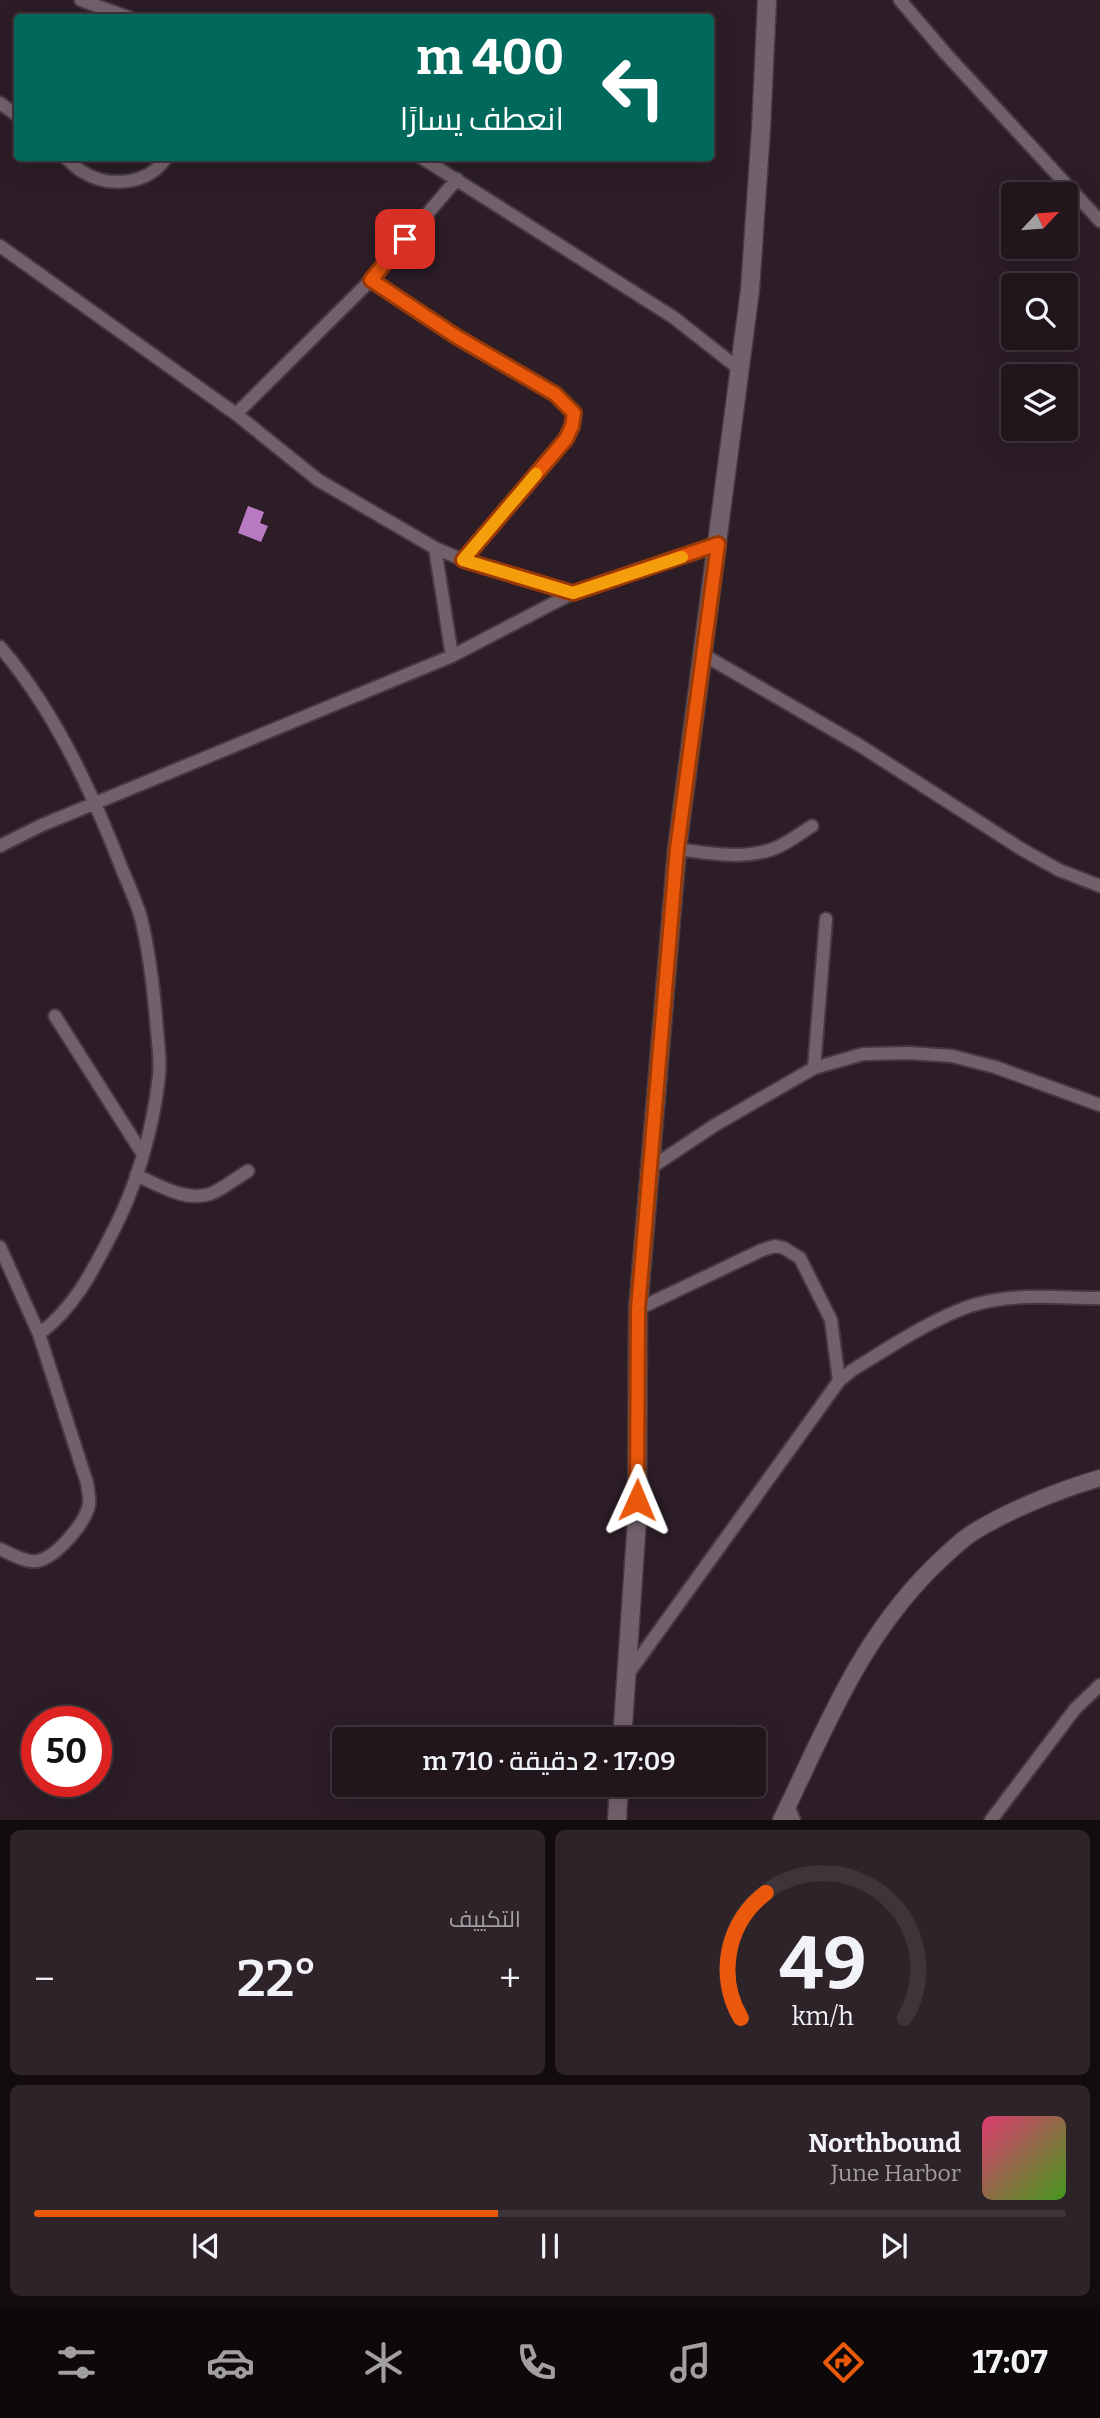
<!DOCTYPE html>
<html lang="ar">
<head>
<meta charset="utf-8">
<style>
  :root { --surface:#21161c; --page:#2d2329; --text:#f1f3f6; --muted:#a29fa3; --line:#3e353b; --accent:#ea580c }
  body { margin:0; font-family:Bitter,Cairo,serif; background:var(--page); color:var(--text); direction:rtl; height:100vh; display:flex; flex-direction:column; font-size:26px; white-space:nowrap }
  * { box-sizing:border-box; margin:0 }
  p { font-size:23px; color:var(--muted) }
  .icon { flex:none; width:38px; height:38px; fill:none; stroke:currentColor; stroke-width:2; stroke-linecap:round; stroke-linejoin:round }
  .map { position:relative; height:1820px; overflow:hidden; direction:ltr }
  .drawer { display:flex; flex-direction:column; gap:10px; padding:10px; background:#120c0f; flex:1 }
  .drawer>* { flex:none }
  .top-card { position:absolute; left:14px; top:14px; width:700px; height:147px; border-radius:7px; box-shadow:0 7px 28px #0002,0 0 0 2px var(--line); direction:rtl; background:#00695c; color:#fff; overflow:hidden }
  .needle { width:46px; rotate:64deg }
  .fabs { position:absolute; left:1001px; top:182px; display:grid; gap:14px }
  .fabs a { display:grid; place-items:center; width:77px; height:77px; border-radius:7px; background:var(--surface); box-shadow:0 7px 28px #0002,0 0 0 2px var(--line); font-size:35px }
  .speed { position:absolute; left:21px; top:1706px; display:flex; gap:14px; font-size:35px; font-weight:700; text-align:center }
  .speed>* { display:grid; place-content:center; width:91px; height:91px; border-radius:50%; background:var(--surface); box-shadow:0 7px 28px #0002,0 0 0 2px var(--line); line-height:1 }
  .speed .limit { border:10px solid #d22; background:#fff; color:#111 }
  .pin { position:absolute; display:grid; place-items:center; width:60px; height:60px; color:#fff; margin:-30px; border-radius:14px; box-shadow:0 4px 10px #0006 }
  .me { position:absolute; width:77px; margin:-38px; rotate:1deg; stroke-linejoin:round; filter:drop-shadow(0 0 5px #0008) }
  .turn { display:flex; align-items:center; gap:24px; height:147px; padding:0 35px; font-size:32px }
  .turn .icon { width:91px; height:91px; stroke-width:2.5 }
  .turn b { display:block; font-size:49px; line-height:60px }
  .big { font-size:52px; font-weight:600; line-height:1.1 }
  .drawer .widget { flex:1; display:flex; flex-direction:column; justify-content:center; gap:10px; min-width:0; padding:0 24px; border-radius:10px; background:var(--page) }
  .drawer .dial { align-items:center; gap:0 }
  .dial svg { height:182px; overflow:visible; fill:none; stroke:var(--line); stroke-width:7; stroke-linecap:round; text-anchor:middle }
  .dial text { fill:var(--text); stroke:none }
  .song { display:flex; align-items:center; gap:21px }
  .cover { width:84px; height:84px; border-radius:10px; background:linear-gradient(135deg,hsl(340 70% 55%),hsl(100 70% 35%)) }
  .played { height:7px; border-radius:4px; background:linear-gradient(90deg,var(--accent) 45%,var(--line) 45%) }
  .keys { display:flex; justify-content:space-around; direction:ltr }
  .heat { display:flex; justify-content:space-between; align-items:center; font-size:38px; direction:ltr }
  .drawer .tiles { flex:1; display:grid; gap:10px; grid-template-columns:1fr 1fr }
  .widget:last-child { grid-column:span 2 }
  .trip { position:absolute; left:332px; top:1727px; width:434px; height:70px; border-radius:7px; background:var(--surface); box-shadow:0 7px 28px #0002,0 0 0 2px var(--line); font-weight:600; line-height:70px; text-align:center; direction:rtl }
  .dock { display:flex; height:112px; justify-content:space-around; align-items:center; background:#0d090b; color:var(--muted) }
  .dock .icon { width:49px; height:49px }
  .dock .selected { color:var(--accent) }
  .dock b { font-size:32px; color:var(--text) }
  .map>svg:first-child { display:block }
  .building { fill:#b97ac4 }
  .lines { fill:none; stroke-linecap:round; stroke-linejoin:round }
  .minor-casing { stroke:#463941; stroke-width:16 }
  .tertiary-casing { stroke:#463941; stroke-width:19 }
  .secondary-casing { stroke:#463941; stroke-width:21 }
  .minor { stroke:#72616b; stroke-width:12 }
  .tertiary { stroke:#72616b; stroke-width:16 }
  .secondary { stroke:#72616b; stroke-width:18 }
  .route-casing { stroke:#983908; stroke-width:18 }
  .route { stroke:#ea580c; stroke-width:12 }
  .slow { stroke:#f59e0b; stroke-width:12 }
</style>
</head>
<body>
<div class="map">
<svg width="1100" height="1820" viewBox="0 0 1100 1820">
  <rect width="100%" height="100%" fill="#2c1d26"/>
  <path class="building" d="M248,506L264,512L260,523L268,526L261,542L238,533Z"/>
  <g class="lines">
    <g class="minor-casing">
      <path id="minor" d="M81,0L130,18
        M900,0L946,54L1100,221
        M0,103L18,116
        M66,158C71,162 77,169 83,172C109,188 148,185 166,158
        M422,158L673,317L738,368
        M0,246L236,414L318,480L435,548L463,560L573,593
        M371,280L457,337L555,394L574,413L573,427L566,439L463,560
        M236,414L371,280L457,179
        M435,548L452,656
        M0,647C53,708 91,789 120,864C127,882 136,900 141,918C149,951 153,984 156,1018C157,1037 161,1056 159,1076C153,1130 136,1189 110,1237C91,1274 73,1309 39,1334
        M704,655L859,745L1023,850L1059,870L1100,886
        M0,846L42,825L452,656L573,593L718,544
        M677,849C708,853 742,860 773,849C787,844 799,834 812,826
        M55,1016L142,1153
        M814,1068L826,919
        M652,1167L715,1125L814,1068L863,1054L908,1053L952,1056L995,1067L1100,1105
        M136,1175C158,1185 186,1202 210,1194C223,1189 236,1178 248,1171
        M0,1247L39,1334L87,1483C88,1490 90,1498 89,1505C85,1523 56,1558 37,1561C25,1563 10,1553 0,1549
        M638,1309L762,1250L775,1246L784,1248L800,1258L831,1320L839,1381
        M628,1674L839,1381L851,1371C885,1350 942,1312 981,1303C1019,1293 1061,1298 1100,1298
        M788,1806L794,1820
        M991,1820L1075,1709L1100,1685"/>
    </g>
    <g class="tertiary-casing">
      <path id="tertiary" d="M781,1820C826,1728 858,1642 932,1568C945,1556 957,1543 972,1533C1009,1510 1059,1490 1100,1478"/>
    </g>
    <g class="secondary-casing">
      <path id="secondary" d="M622,1740L637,1519L638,1309L677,849L750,290L761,129L767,0
        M617,1820L619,1785"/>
    </g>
    <use href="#minor" class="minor"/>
    <use href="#tertiary" class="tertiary"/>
    <use href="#secondary" class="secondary"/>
  </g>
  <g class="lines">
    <g class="route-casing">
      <path id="route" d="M405,239L371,280L457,337L555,394L574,413L572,426L566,439L463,560L573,593L718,544L677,849L638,1309L637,1500"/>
    </g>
    <use href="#route" class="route"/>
    <path class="slow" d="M536,474L463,560L573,593L682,557"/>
  </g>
</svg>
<div class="fabs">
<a><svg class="needle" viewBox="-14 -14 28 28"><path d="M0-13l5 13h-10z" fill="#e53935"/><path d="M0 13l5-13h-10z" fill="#a29fa3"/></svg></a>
<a><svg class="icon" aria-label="search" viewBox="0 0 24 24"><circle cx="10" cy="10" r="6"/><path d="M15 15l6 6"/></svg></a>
<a><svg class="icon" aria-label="layers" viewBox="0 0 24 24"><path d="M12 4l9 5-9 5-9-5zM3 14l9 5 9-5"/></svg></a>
</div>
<div class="speed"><div class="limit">50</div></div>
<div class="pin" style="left:405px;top:239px;background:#d93025"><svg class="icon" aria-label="arrive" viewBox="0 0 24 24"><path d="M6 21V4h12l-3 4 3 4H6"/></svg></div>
<svg class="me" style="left:637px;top:1500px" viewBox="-20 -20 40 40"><path d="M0-17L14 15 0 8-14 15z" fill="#ea580c" stroke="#fff" stroke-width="4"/></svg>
<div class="trip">17:09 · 2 دقيقة · 710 m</div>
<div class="top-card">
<div class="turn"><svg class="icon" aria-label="left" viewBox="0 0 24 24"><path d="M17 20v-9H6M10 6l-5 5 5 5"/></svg><div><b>400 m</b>انعطف يسارًا</div></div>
</div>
</div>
<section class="drawer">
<div class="tiles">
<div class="widget dial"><svg viewBox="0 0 100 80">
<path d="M14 69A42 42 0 1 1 86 69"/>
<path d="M14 69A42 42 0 0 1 25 14" stroke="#ea580c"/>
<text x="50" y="56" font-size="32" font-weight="700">49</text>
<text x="50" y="72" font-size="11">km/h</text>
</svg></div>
<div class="widget"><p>التكييف</p>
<div class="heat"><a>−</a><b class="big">22°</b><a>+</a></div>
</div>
<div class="widget">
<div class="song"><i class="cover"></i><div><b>Northbound</b><p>June Harbor</p></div></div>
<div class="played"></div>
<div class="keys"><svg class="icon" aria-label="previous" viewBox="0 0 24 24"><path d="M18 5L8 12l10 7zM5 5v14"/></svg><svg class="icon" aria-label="pause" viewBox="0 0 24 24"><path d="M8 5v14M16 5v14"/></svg><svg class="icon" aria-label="next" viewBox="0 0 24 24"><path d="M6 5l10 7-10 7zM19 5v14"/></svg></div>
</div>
</div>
</section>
<nav class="dock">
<b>17:07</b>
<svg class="icon selected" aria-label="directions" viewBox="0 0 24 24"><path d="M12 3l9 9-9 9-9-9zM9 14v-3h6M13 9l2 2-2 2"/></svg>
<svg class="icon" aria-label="music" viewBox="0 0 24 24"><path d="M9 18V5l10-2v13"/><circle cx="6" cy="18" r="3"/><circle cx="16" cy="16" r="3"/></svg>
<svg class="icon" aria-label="phone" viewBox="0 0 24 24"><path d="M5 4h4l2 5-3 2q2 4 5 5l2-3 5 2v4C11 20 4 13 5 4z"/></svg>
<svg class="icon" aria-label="climate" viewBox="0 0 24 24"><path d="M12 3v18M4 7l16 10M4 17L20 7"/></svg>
<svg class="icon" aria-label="car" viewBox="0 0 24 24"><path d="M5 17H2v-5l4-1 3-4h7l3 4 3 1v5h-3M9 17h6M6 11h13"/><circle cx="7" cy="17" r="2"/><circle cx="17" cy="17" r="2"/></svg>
<svg class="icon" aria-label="filters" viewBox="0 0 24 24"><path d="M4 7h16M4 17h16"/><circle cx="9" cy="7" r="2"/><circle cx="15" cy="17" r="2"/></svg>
</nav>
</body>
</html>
